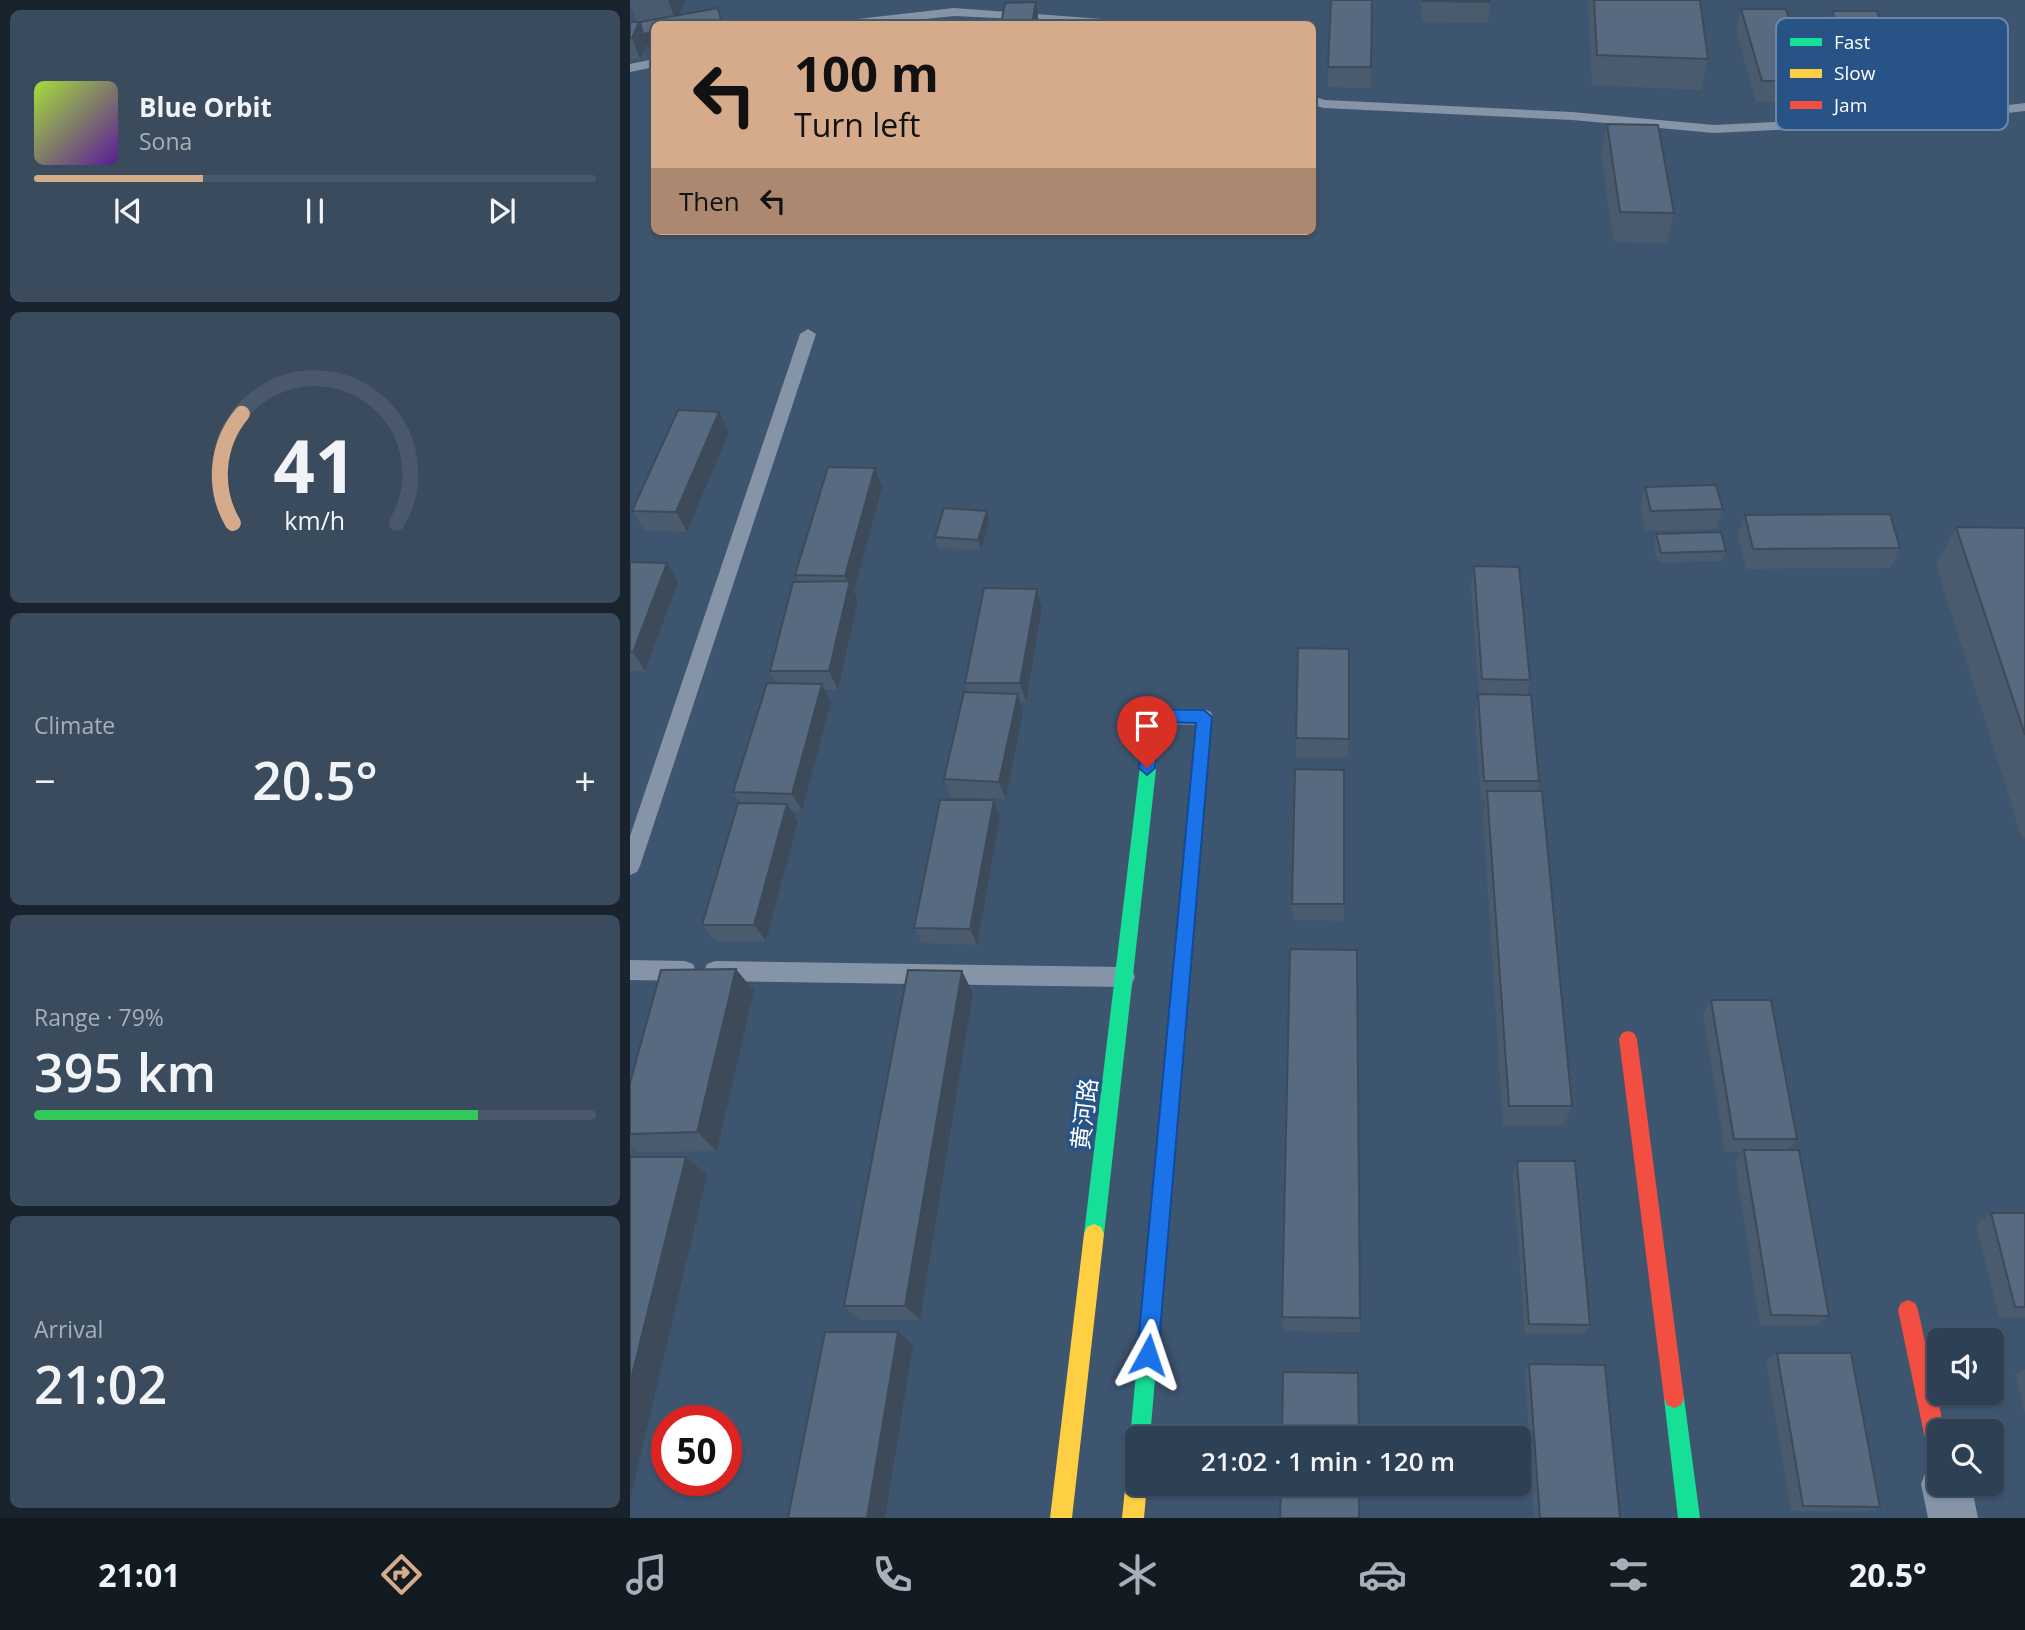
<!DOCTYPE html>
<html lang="en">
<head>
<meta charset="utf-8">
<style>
  :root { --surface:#2e4054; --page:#3a4b5e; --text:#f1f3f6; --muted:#a7afb8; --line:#49596b; --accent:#d6ab8b }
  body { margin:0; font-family:"Open Sans","Noto Sans SC",sans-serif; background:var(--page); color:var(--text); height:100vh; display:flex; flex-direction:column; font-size:26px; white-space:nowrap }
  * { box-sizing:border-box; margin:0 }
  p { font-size:23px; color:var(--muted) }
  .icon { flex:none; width:38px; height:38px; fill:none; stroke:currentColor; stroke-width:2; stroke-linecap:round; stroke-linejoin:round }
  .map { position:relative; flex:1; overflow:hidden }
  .sheet { display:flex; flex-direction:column; gap:10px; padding:10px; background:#19232e; width:630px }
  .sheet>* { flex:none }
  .banner { position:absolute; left:21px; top:21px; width:665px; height:214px; border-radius:10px; box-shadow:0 2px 5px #0004,0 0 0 2px var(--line); background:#d6ab8b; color:#111; overflow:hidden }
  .tools { position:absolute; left:1297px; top:1328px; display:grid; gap:14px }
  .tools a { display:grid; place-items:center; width:77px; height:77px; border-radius:10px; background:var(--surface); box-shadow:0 2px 5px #0004,0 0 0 2px var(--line); font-size:35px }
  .speed { position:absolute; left:21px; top:1405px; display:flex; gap:14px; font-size:35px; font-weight:700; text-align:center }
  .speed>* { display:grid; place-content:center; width:91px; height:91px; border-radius:50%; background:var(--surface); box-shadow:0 2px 5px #0004,0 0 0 2px var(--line); line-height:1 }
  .speed .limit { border:10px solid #d22; background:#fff; color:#111 }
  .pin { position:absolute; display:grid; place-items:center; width:60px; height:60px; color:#fff; margin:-72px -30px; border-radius:50% 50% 50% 0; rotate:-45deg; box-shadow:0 0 7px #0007 }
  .pin .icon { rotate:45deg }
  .me { position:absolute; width:77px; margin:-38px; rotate:5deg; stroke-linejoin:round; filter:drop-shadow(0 0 5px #0008) }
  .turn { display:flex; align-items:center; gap:24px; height:147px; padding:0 28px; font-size:32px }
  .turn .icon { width:91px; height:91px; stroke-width:2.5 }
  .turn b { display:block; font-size:49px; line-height:60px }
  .then { display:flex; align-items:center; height:66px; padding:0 28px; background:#0003; gap:14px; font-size:26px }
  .big { font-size:52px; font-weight:600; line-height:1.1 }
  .sheet .widget { flex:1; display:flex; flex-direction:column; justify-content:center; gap:10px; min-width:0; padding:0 24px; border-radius:10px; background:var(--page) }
  .sheet .dial { align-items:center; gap:0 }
  .dial svg { height:182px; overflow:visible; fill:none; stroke:var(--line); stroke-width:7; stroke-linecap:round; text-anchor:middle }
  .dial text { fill:var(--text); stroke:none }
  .song { display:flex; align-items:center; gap:21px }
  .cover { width:84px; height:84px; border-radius:10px; background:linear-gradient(135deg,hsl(80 70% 55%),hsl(270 70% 35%)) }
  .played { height:7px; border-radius:4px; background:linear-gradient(90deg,var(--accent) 30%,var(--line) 30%) }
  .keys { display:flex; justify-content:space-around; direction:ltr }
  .heat { display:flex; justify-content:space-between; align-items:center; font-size:38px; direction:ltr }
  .charge { height:10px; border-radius:5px; background:linear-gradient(90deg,#34c759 79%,var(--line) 0) }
  .trip { position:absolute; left:495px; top:1426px; width:406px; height:70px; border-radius:10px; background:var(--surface); box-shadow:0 2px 5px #0004,0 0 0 2px var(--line); font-weight:600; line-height:70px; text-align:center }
  .menu { display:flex; height:112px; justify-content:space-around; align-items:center; background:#121a22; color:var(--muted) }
  .menu .icon { width:49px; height:49px }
  .menu .on { color:var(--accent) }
  .menu b { font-size:32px; color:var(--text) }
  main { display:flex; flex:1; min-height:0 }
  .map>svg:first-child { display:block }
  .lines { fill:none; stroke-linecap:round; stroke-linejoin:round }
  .lane { fill:#8594a6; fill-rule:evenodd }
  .street { fill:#8594a6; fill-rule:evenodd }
  .fast { fill:#16e098; fill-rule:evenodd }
  .slow { fill:#ffcf43; fill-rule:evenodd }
  .jam { fill:#f24e42; fill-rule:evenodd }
  .wall { fill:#4b5b6e }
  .shaded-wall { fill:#3d4a5a }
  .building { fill:#576a80; stroke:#3d4a5a; stroke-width:2 }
  .route { fill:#1a73e8; stroke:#114b97; stroke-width:2 }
  .labels { text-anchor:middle; stroke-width:7; stroke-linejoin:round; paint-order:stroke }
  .street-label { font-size:24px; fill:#fff; stroke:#285386 }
  .key { fill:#285386; stroke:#6887aa; stroke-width:2 }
  .key-label { font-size:19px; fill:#fff }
</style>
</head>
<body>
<main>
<section class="sheet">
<div class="widget">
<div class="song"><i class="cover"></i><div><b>Blue Orbit</b><p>Sona</p></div></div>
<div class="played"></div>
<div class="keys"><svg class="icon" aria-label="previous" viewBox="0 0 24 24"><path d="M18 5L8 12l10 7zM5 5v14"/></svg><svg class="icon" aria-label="pause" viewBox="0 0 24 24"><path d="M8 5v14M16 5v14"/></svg><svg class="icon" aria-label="next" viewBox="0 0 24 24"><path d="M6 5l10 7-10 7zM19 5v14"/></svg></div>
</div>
<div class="widget dial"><svg viewBox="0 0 100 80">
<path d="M14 69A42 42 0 1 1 86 69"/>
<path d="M14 69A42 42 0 0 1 18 21" stroke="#d6ab8b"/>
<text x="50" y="56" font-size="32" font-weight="700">41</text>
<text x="50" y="72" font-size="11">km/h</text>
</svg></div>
<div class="widget"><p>Climate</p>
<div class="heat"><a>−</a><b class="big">20.5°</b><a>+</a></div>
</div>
<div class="widget"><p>Range · 79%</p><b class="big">395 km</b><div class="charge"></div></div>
<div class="widget"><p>Arrival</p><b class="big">21:02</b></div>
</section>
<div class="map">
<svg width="1395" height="1518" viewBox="0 0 1395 1518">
  <rect width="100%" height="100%" fill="#3e5570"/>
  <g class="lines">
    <path class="lane" d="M324,8L485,20L491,24L324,16L247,24H213L219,20Z
      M24,59V67L0,72V64Z
      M682,96L695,100L942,112L1084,125L1293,115L1395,103V111L1293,123L1084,133L942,120L694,108L682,105Z
      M178,329L186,334L10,866L7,872L0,875V836L170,334Z
      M524,708L574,709L581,712L583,717L581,722L574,725L524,724L517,721L515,716L517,711Z
      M0,960L55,961L63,964L66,971L63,978L55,981L0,980Z
      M85,961L494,967L502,970L505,977L502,984L494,987L85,981L77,978L74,971L77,964Z"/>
    <path class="street" d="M1309,1462V1484H1341L1348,1518H1298L1291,1484L1298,1466Z"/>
    <path class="fast" d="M524,710L529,712L532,716L474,1234L471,1241L464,1244L457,1241L454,1234L516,716L519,712Z
      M558,892L564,894L566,899L520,1438H508V1447L503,1445L500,1438L550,899L552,894Z
      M1044,1388L1051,1391L1054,1398L1070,1518H1048L1034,1398L1037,1391Z"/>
    <path class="slow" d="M574,711L579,713L582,717L566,899L564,904L558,906L552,904L550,899L566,717L569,713Z
      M464,1224L471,1227L474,1234L442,1518H420L454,1234L457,1227Z
      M508,1459V1484H517L514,1518H492L497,1469L501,1462Z"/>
    <path class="jam" d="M998,1031L1004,1033L1007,1039L1054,1398L1051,1405L1044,1408L1037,1405L1034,1398L989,1039L992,1033Z
      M1278,1300L1285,1303L1288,1310L1315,1432H1309V1464L1302,1460L1298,1453L1268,1310L1271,1303Z"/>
  </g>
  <path class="wall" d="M0,0H56L48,15L21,55L17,44L10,59H0V22H9L11,27L18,21H7L0,5Z
    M742,0L741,88L698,87V67Z
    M791,0H860L858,23L792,22Z
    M959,0H1070L1078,59L1071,90L962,85L958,5Z
    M1111,9L1180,81L1174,102H1126L1106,30Z
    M1202,11L1276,81L1269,102H1222L1196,32Z
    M977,124L1044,213L1037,243L984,242L971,155Z
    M99,432L57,532L14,530L2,511Z
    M1015,487L1093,509L1086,529L1016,531L1010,508Z
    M252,488L224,591L228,601L208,690H195L201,703L172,811H161L168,821L136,941H85L72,925L110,803L103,792L146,683L140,671L168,582L165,575Z
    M357,511L359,521L351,550L308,548L305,537Z
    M1115,515L1270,548L1261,568L1116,569L1108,535Z
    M1326,527L1395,528V838H1392L1306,565Z
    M1026,534L1096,551L1092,561L1028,563L1024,544Z
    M0,562L48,582L15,671H0Z
    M844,566L900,680L897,695L909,781L907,791L942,1106L934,1125H873L853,816L856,799H851L845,713L849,694L841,586Z
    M407,589L412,608L396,702H390L393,713L376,799L321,797L314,779L338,692L335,683Z
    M719,649L718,757H666V738Z
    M714,770V921L663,920L662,904Z
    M364,800L370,818L347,945L292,943L284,928Z
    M124,991L87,1151L9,1152L0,1145V1083Z
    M343,993L290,1320H230L214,1306Z
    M1081,1000L1167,1139L1158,1150L1199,1316L1187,1325H1130L1105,1162L1112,1152H1095L1073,1014Z
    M887,1161L960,1325L954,1334H895L883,1173Z
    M1361,1213H1395V1317H1369L1346,1224Z
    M652,1317L730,1318L729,1332L654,1331Z
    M1147,1353L1250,1507L1236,1512L1161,1511L1136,1361Z
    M899,1364L990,1518H904L895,1372Z
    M1395,1369V1413L1385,1374Z"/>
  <path class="shaded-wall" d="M38,0H56L46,21Z
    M406,2L409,23V24H402Z
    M88,8L94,24H64Z
    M9,22L14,34L24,32V54L21,55L17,44L10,59L2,38Z
    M89,412L99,432L57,532L46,512Z
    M245,468L252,488L224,591L228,601L208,690L199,671L219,586L215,576Z
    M357,511L359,521L351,550L348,540Z
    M37,563L48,582L15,671L3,652Z
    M407,589L412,608L396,702L390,683Z
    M192,684L201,703L172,811L162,794Z
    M388,694L393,713L376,799L369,782Z
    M364,800L370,818L347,945L340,929Z
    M157,804L168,821L136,941L124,925Z
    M106,969L124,991L87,1151L67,1132Z
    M332,971L343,993L290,1320L275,1306Z
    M56,1157L77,1175L0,1500V1383Z
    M268,1332L283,1345L255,1518H237Z"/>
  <path class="building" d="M701,0H742L741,67H698Z
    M793,0H860V2L793,1Z
    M964,0H1070L1078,59L967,55Z
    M406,2L402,24H371L375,3Z
    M88,8L91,20L64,24H24V32L13,34L10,22Z
    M1111,9H1156L1180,81H1132Z
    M1202,11H1247L1276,81H1229Z
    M0,22H9L2,38H0Z
    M977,124L1028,125L1044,213L990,212Z
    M48,410L89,412L46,512L2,511Z
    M198,467L245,468L215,576L165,575Z
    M1086,485L1093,509L1021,511L1015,487Z
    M314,508L357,511L348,540L305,537Z
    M1260,514L1270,548L1123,549L1115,515Z
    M1326,527L1395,528V735Z
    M1091,532L1096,551L1031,553L1026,534Z
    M0,562L37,563L3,652H0Z
    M844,566L889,567L900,680L852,679Z
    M220,581L199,671H140L163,582Z
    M354,588L407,589L390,683H335Z
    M668,648L719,649V739L666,738Z
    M137,683L192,684L162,794L103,792Z
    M334,692L388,694L369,782L314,779Z
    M848,694L901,695L909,781H854Z
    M665,769L714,770V904H662Z
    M857,791H912L942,1106H879Z
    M310,800H364L340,929L284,928Z
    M108,803L157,804L124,925H72Z
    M660,949L727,950L730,1318L652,1317Z
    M106,969L67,1132L0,1134V1083L31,970Z
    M278,970L332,971L275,1306H214Z
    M1081,1000H1141L1167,1139H1104Z
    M1114,1150H1169L1199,1316L1141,1315Z
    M0,1157H56L0,1383Z
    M887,1161H945L960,1325L899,1324Z
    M1361,1213H1395V1307H1385Z
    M195,1332H268L237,1518H158Z
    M1147,1353H1221L1250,1507L1173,1506Z
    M899,1364L975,1365L990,1518H910Z
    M653,1372L728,1373L729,1438H652Z
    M651,1484H729V1518H650Z"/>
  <path class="route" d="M523,709L574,710L582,717L528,1355L525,1362L518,1365L510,1362L507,1355L566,723L531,722L525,768L517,775L509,768L516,716Z"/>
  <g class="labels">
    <g class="street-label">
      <text transform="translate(455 1114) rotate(-83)" y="8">黄河路</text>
    </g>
  </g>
  <rect x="1146" y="18" width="232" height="112" rx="10" class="key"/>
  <rect x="1160" y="38" width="32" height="8" fill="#16e098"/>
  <rect x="1160" y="69" width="32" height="9" fill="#ffcf43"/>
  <rect x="1160" y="101" width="32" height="8" fill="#f24e42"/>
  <g class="key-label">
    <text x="1204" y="49">Fast</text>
    <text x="1204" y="80">Slow</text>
    <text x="1204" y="112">Jam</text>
  </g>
</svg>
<div class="tools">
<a><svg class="icon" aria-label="sound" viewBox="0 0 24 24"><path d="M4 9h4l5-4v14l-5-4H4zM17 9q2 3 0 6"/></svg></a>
<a><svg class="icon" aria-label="search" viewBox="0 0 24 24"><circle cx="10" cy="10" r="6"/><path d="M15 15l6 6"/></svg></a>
</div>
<div class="speed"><div class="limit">50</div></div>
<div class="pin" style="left:517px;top:768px;background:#d93025"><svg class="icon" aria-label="arrive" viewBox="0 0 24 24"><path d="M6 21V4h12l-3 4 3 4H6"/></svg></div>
<svg class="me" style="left:518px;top:1355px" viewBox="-20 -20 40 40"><path d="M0-17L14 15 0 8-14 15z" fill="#1a73e8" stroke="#fff" stroke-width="4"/></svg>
<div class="trip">21:02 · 1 min · 120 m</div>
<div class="banner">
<div class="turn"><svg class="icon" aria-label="left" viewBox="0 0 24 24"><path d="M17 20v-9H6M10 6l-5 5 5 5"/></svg><div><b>100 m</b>Turn left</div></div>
<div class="then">Then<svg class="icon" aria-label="left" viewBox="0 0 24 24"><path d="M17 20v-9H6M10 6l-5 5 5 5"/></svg></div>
</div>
</div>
</main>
<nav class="menu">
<b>21:01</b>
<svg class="icon on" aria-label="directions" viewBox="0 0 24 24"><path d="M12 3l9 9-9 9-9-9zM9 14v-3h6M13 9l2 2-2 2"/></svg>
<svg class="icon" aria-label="music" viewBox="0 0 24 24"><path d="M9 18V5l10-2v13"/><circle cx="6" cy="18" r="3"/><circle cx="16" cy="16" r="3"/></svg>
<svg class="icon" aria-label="phone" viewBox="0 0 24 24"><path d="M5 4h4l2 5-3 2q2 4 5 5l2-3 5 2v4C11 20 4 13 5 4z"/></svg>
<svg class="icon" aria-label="climate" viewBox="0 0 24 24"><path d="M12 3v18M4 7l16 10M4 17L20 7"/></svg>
<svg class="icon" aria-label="car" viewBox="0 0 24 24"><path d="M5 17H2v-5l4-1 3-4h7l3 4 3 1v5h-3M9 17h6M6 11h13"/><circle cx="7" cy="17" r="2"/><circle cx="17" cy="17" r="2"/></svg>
<svg class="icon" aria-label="filters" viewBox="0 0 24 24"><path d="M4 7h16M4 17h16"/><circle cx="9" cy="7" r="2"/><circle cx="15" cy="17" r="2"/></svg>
<b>20.5°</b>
</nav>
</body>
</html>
